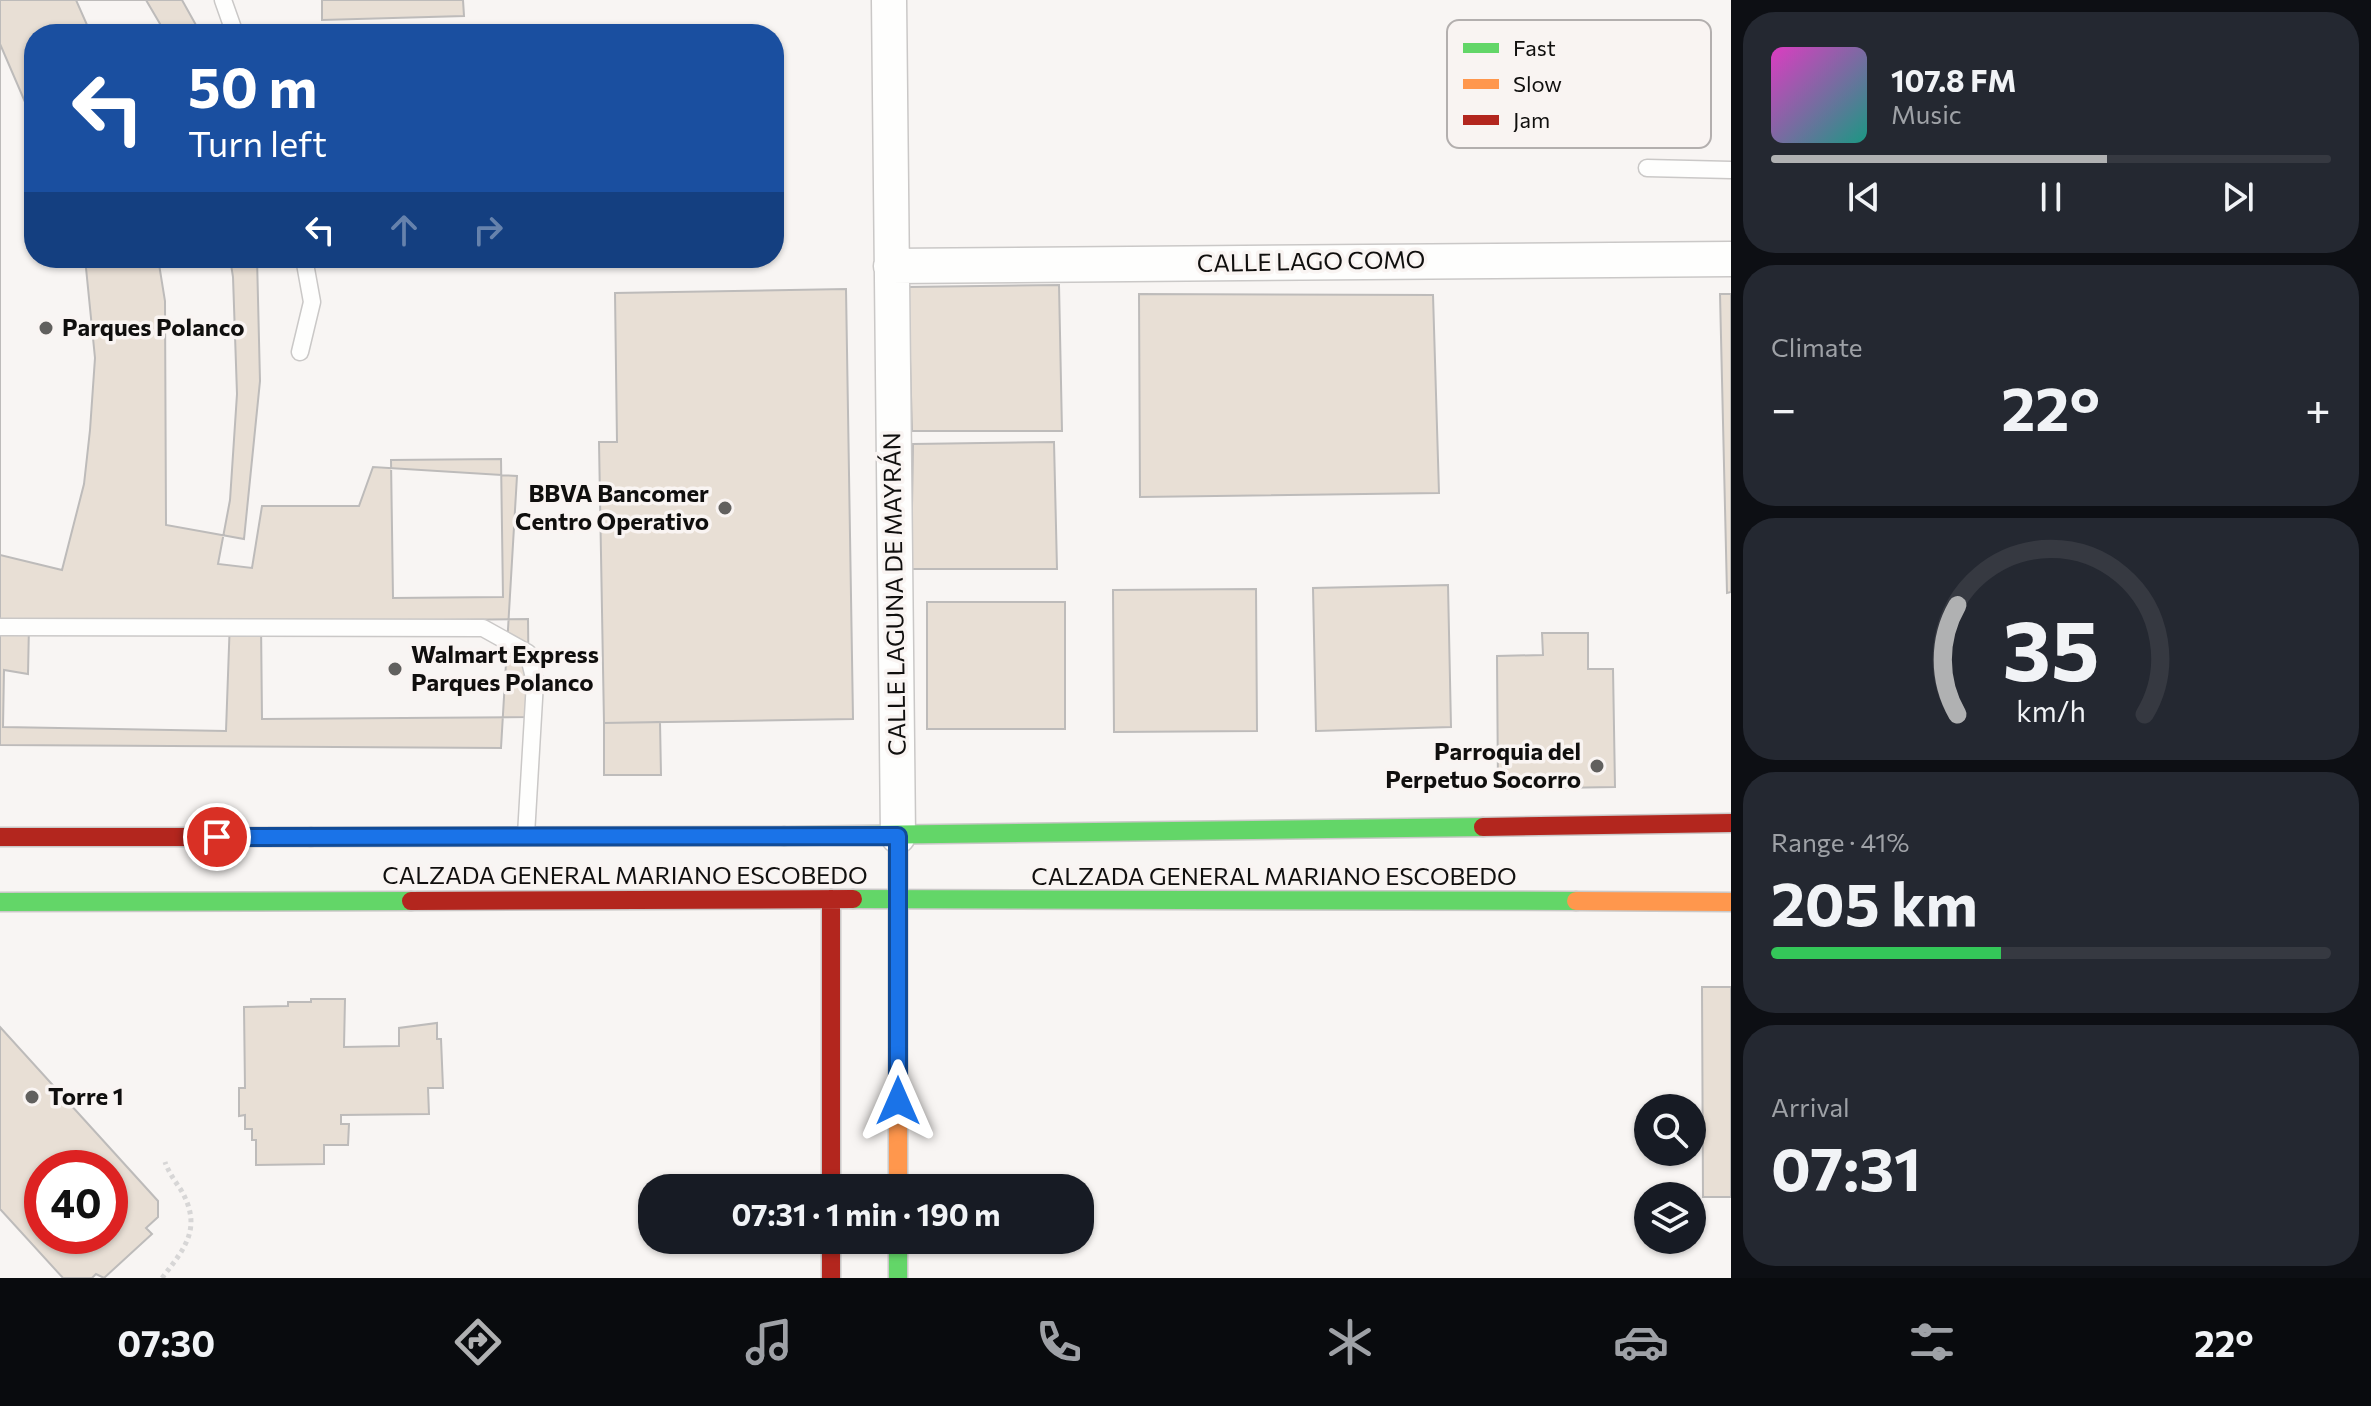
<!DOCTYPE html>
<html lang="en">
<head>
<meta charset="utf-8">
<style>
  :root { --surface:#171b24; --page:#242831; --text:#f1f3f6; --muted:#9ea1a6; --line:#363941; --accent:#b0b1b2 }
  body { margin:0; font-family:Commissioner,sans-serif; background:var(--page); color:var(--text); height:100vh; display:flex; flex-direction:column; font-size:30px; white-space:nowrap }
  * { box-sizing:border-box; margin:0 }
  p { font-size:26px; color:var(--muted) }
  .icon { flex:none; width:44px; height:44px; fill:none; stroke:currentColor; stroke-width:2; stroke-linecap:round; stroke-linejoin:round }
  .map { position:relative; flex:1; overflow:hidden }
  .side { display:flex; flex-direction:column; gap:12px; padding:12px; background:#0d0f14; width:640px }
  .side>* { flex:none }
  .hud { position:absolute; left:24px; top:24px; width:760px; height:244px; border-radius:32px; box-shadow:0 2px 6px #0004; background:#1a4fa0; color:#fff; overflow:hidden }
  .tools { position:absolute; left:1634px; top:1094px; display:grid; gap:16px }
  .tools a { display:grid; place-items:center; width:72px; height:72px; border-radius:50%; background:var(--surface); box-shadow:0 2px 6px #0004; font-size:40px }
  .speed { position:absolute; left:24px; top:1150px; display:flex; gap:16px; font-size:40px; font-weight:700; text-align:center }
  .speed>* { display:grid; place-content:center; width:104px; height:104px; border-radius:50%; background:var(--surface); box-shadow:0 2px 6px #0004; line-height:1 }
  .speed .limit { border:12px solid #d22; background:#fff; color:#111 }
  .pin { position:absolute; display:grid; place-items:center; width:68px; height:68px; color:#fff; margin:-34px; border:4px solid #fff; border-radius:50%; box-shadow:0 2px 8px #0007 }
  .me { position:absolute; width:88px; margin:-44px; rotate:0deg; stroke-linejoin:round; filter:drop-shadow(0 0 6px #0008) }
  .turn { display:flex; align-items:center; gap:28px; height:168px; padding:0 32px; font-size:36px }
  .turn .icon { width:104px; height:104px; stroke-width:2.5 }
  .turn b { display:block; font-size:56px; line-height:68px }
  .lanes { display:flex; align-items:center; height:76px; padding:0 32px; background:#0003; justify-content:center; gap:40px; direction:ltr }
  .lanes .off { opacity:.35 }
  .big { font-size:60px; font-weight:700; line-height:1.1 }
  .side .card { flex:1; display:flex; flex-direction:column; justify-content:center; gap:12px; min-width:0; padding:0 28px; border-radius:32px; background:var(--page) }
  .side .dial { align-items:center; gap:0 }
  .dial svg { height:208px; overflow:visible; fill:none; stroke:var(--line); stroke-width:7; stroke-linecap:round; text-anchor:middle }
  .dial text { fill:var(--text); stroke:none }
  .song { display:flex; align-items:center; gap:24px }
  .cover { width:96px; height:96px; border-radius:12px; background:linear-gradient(135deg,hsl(310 70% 55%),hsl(170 70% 35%)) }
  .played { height:8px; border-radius:4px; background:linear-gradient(90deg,var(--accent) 60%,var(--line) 60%) }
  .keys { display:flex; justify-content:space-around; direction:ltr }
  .heat { display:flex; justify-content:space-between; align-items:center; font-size:44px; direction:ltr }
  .charge { height:12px; border-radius:6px; background:linear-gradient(90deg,#34c759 41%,var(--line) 0) }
  .trip { position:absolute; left:638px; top:1174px; width:456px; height:80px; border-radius:32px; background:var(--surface); box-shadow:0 2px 6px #0004; font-weight:700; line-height:80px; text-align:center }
  .menu { display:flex; height:128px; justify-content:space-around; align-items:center; background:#090b0e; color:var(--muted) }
  .menu .icon { width:56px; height:56px }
  .menu .selected { color:var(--accent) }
  .menu b { font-size:36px; color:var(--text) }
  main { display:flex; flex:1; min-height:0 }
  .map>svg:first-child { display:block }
  .building { fill:#e8dfd5; stroke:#bdbbba; stroke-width:2; fill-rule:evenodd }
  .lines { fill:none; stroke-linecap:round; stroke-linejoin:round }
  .lane-casing { stroke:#cac8c7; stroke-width:19 }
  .street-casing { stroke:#cac8c7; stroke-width:37 }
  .fast-casing { stroke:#cac8c7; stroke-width:21 }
  .slow-casing { stroke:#cac8c7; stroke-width:21 }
  .jam-casing { stroke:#cac8c7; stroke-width:21 }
  .path { stroke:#d7d6d6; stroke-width:5; stroke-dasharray:4 4; stroke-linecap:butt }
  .lane { stroke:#fefefd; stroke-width:16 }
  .street { stroke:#fefefd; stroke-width:34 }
  .fast { stroke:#63d668; stroke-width:18 }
  .slow { stroke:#ff974d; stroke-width:18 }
  .jam { stroke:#b3261e; stroke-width:18 }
  .route-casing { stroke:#114b97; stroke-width:20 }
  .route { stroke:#1a73e8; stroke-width:14 }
  .poi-dot { fill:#61605e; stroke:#f9f4f2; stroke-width:3 }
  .labels { text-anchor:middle; stroke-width:7; stroke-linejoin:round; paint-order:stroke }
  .street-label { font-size:24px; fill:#100f0e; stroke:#f9f4f2 }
  .poi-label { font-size:24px; font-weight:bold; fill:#100f0e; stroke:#f9f4f2; text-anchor:start }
  .key { fill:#f9f4f2; stroke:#b3afae; stroke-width:2 }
  .key-label { font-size:22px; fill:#100f0e }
</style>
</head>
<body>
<main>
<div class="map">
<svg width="1731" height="1278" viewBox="0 0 1731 1278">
  <rect width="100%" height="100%" fill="#f8f5f3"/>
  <path class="building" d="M0,0H146L166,34H34V258H230L233,277L237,394L230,500L218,564L252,568L262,506H359L373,467L517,476L501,748L0,745Z
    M76,0H182L201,34H91Z
    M322,0H463L464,16L322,20Z
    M0,44L25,102L34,99V258H85L95,358L90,430L84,484L62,570L0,555Z
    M158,258H257L260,381L244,539L166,525L165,301Z
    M1059,285L1062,431H912L908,287Z
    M846,289L853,719L604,723L599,442H617L615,293Z
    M1139,294L1433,295L1439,493L1140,497Z
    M1720,294H1731V592L1727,593Z
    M1054,442L1057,569H911L913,444Z
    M501,459L503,597L393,598L391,460Z
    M1448,585L1451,727L1316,731L1313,588Z
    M1256,589L1257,731L1114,732L1113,590Z
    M927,602H1065V729H927Z
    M230,619L226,731L3,727L4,670L28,674L29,625Z
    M528,619L529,717L262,719L261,622Z
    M1542,633H1588V669H1613L1615,787L1498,789L1497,656L1543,655Z
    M660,722L661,775H604V723Z
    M1702,987H1731V1197H1703Z
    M311,999H345L344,1047L399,1046V1028L437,1023V1039H441L443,1088H428L429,1114L341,1115V1124H349L348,1145H324V1164L256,1165V1140H252V1129H245V1115L239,1116V1088H245L244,1007L288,1006V1002H311Z
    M0,1027L158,1201V1217L146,1228L152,1234L104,1278L96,1274L92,1278H63L0,1209ZM42,1168H110V1236H42Z"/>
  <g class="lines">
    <g class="lane-casing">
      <path id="lane" d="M223,0L235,34
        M1647,168L1731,170
        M300,352L312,302L304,258
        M0,627L483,628L528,653L535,682L526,835"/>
    </g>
    <g class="street-casing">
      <path id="street" d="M889,0L898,836
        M891,266L1731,259"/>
    </g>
    <g class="fast-casing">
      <path id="fast" d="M784,836L1483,827
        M853,899L1576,901
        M0,902L411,901
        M898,1240V1278"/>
    </g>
    <g class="slow-casing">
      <path id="slow" d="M898,836V1188
        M311,837L784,836
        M1576,901L1731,902"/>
    </g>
    <g class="jam-casing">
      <path id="jam" d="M1483,827L1731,823
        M0,837H311
        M831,899V1188
        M411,901L853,899
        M831,1240V1278"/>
    </g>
    <path class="path" d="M162,1278C185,1248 203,1228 181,1190C175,1181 169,1173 165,1162"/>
    <use href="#lane" class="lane"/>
    <use href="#street" class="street"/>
    <use href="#fast" class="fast"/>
    <use href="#slow" class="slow"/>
    <use href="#jam" class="jam"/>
  </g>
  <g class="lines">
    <g class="route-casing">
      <path id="route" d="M217,837L898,836V1101"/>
    </g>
    <use href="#route" class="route"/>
  </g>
  <g class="poi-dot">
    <circle cx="46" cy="328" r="8"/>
    <circle cx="725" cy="508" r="8"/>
    <circle cx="395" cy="669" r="8"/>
    <circle cx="1597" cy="766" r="8"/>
    <circle cx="32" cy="1097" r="8"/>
  </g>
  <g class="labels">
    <g class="street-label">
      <text transform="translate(1311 262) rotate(-1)" y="8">CALLE LAGO COMO</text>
      <text transform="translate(895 594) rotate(-91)" y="8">CALLE LAGUNA DE MAYRÁN</text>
      <text x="625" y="884">CALZADA GENERAL MARIANO ESCOBEDO</text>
      <text x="1274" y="885">CALZADA GENERAL MARIANO ESCOBEDO</text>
    </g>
    <g class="poi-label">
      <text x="62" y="336">Parques Polanco</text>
      <text x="709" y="502" text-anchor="end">BBVA Bancomer<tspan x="709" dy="28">Centro Operativo</tspan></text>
      <text x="411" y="663">Walmart Express<tspan x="411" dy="28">Parques Polanco</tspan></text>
      <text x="1581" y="760" text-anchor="end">Parroquia del<tspan x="1581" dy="28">Perpetuo Socorro</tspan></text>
      <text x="48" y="1105">Torre 1</text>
    </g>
  </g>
  <rect x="1447" y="20" width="264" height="128" rx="12" class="key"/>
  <rect x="1463" y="43" width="36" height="10" fill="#63d668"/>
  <rect x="1463" y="79" width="36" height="10" fill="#ff974d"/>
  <rect x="1463" y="115" width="36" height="10" fill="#b3261e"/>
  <g class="key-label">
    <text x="1513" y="56">Fast</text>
    <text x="1513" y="92">Slow</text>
    <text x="1513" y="128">Jam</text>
  </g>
</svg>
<div class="tools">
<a><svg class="icon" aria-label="search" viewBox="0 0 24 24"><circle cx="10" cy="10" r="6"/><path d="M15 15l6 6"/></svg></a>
<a><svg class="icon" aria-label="layers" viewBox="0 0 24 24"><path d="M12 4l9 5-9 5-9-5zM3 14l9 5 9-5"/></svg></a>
</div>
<div class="speed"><div class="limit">40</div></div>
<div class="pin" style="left:217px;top:837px;background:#d93025"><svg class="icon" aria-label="arrive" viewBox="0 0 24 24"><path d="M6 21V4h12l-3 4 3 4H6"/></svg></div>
<svg class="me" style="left:898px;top:1101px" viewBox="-20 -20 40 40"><path d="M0-17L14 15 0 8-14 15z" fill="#1a73e8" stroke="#fff" stroke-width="4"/></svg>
<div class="trip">07:31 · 1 min · 190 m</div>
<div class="hud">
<div class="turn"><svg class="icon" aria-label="left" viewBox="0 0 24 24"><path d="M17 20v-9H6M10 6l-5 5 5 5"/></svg><div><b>50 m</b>Turn left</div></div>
<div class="lanes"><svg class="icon" aria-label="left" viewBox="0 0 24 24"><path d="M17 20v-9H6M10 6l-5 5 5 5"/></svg><svg class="icon off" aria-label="ahead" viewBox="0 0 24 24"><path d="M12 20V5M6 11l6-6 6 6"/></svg><svg class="icon off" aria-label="right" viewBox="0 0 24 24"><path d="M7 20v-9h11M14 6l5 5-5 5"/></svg></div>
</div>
</div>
<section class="side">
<div class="card">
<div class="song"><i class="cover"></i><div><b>107.8 FM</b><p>Music</p></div></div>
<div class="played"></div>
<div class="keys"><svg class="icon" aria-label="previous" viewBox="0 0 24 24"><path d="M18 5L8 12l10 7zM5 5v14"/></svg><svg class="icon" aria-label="pause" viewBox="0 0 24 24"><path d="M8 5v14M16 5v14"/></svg><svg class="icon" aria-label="next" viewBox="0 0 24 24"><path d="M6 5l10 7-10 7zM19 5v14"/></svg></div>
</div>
<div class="card"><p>Climate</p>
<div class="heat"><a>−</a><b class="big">22°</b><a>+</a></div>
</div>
<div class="card dial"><svg viewBox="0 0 100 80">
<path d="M14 69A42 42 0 1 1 86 69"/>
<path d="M14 69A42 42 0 0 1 14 27" stroke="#b0b1b2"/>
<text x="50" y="56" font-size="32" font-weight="700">35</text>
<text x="50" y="72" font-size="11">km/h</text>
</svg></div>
<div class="card"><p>Range · 41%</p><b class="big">205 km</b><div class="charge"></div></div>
<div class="card"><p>Arrival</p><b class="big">07:31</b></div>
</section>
</main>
<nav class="menu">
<b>07:30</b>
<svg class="icon selected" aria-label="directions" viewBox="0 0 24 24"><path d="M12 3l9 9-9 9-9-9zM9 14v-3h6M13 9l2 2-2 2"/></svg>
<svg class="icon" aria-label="music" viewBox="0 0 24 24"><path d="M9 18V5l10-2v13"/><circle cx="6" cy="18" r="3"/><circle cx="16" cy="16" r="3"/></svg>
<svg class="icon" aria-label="phone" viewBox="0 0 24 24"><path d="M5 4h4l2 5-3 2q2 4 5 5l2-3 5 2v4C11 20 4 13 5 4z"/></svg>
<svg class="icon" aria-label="climate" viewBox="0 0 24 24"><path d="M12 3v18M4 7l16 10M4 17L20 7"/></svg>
<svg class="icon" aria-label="car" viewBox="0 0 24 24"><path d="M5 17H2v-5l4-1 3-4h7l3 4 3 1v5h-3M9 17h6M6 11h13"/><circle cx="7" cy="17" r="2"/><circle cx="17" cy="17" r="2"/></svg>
<svg class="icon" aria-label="filters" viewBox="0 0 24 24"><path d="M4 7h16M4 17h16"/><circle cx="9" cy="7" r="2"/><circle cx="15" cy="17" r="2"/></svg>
<b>22°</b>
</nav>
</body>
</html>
